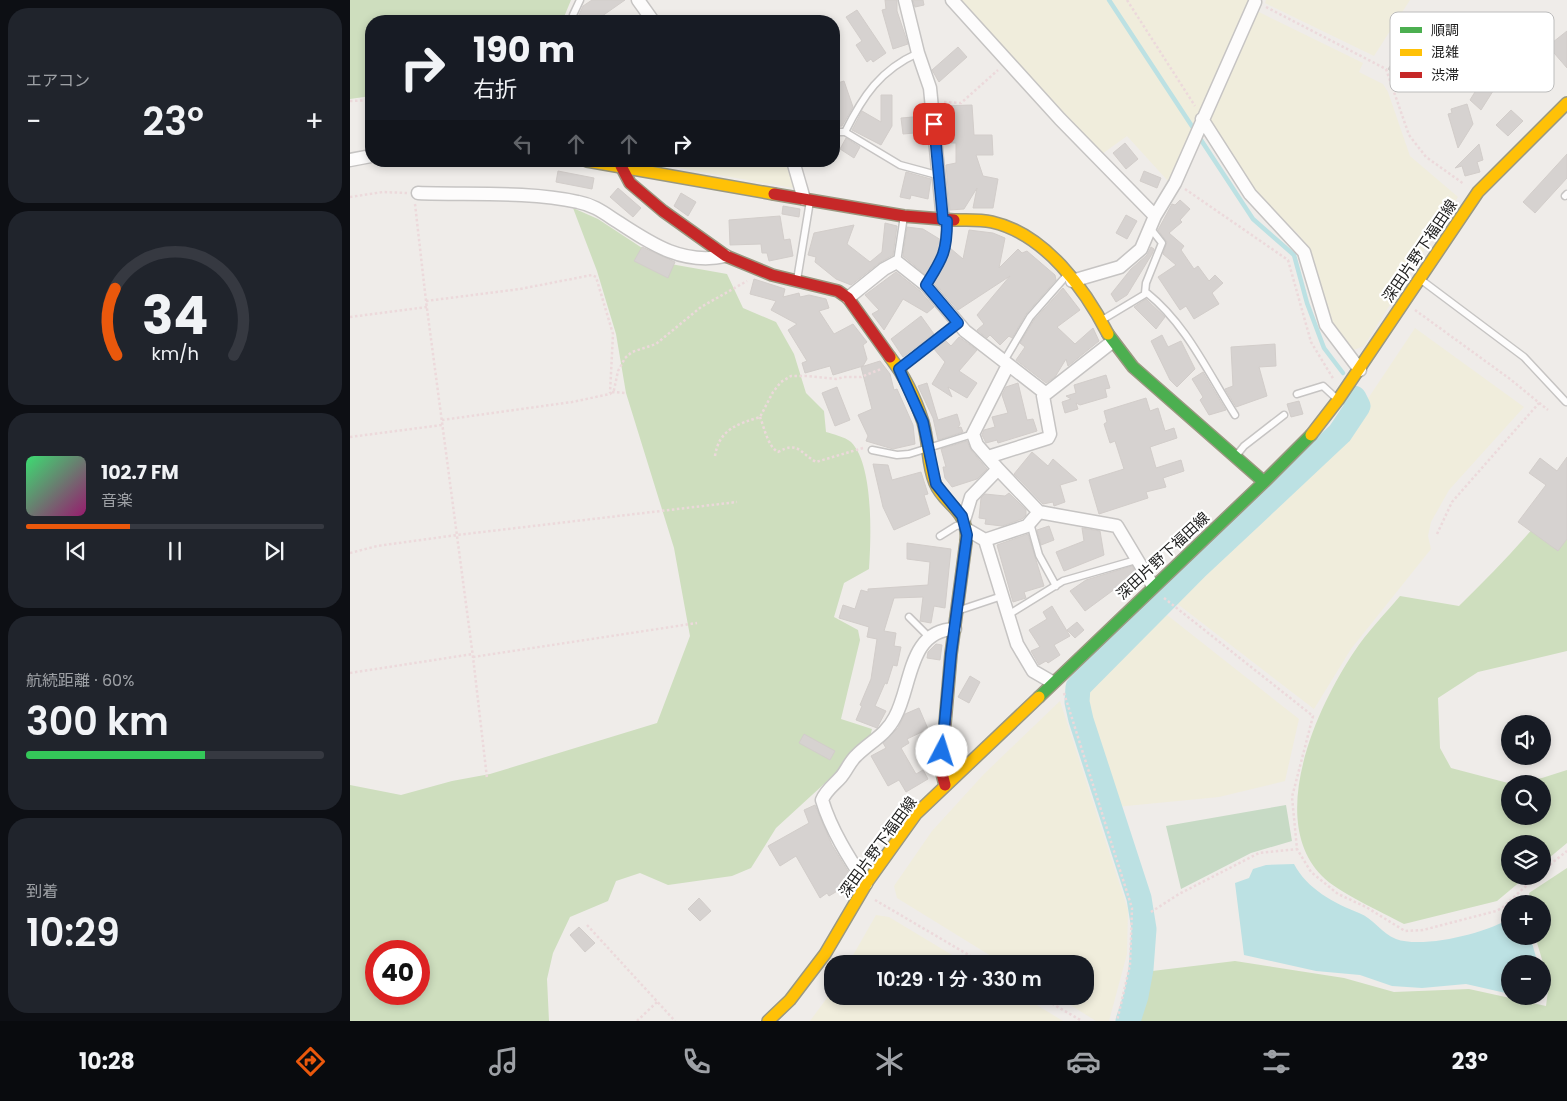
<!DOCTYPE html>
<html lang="ja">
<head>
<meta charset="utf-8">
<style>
  :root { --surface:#171b24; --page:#20242c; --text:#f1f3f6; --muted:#9ea1a6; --line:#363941; --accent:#ea580c }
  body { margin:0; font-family:Poppins,"Noto Sans JP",sans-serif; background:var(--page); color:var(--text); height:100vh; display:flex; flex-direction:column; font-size:19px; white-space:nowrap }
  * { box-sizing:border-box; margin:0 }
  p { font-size:16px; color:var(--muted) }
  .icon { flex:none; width:28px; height:28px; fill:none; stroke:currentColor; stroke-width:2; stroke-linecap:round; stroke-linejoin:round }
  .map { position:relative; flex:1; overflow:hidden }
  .side { display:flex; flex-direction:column; gap:8px; padding:8px; background:#0d0f14; width:350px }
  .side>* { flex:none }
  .banner { position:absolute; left:15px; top:15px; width:475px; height:152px; border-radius:20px; box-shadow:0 2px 8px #0003; background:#171b24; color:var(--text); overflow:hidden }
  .controls { position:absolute; left:1151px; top:715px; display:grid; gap:10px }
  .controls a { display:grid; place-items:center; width:50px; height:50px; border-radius:50%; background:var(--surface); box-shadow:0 2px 8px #0003; font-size:25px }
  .speed { position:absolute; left:15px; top:940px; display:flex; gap:10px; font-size:25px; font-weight:700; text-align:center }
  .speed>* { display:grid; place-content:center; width:65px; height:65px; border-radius:50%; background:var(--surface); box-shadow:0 2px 8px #0003; line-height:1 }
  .speed .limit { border:8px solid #d22; background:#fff; color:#111 }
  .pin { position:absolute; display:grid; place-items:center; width:42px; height:42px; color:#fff; margin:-21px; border-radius:10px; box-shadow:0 2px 8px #0006 }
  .me { position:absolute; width:55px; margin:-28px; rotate:5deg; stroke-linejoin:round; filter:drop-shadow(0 0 4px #0008) }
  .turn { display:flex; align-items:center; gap:18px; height:105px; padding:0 25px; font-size:22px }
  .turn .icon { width:65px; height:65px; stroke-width:2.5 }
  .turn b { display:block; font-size:35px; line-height:42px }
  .lanes { display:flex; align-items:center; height:48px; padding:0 25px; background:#0003; justify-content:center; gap:25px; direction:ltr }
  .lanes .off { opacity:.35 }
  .big { font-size:38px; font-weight:600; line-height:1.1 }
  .side .tile { flex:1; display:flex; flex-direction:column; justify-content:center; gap:8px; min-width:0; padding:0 18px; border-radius:20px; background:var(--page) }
  .side .dial { align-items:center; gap:0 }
  .dial svg { height:130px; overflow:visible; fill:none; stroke:var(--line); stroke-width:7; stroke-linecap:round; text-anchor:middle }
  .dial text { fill:var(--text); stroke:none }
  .song { display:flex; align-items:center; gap:15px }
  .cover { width:60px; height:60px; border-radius:8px; background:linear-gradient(135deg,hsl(140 70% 55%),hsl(320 70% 35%)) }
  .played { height:5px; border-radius:2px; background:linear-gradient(90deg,var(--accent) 35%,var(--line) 35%) }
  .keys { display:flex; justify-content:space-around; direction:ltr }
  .heat { display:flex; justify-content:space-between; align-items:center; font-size:28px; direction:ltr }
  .charge { height:8px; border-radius:4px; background:linear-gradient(90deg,#34c759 60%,var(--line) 0) }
  .trip { position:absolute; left:474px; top:955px; width:270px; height:50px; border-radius:20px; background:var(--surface); box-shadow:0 2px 8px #0003; font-weight:600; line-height:50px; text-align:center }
  .menu { display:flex; height:80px; justify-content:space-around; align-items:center; background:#090b0e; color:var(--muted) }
  .menu .icon { width:35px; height:35px }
  .menu .selected { color:var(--accent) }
  .menu b { font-size:22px; color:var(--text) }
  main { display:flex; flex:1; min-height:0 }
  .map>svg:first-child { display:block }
  .farmland { fill:#f0eddc }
  .forest { fill:#cedebe; fill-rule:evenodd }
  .cemetery { fill:#c7dac5 }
  .water { fill:#bce1e3 }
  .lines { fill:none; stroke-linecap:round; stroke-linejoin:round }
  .stream { stroke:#bce1e3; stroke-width:4.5 }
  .river { stroke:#bce1e3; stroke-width:25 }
  .building { fill:#d6d2d0; stroke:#d2cdca }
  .lane-casing { stroke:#c6c4c3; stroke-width:9 }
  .street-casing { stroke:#c6c4c3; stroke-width:15 }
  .fast-casing { stroke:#9a9880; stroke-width:14 }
  .slow-casing { stroke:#9a9880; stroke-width:14 }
  .jam-casing { stroke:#9a9880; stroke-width:14 }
  .path { stroke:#ecd9db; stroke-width:2.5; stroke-dasharray:2.5 2.5; stroke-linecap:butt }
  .lane { stroke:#fdfcfc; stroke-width:6 }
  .street { stroke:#fdfcfc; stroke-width:12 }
  .fast { stroke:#4caf50; stroke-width:11 }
  .slow { stroke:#ffc107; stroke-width:11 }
  .jam { stroke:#c62828; stroke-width:11 }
  .route-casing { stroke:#114b97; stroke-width:12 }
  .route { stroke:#1a73e8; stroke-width:9 }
  .labels { text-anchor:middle; stroke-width:4.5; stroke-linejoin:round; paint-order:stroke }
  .street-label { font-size:15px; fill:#202020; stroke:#fff }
  .key { fill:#fff; stroke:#bcbcbc; stroke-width:1 }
  .key-label { font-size:14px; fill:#202020 }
</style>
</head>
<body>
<main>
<section class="side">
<div class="tile"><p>エアコン</p>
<div class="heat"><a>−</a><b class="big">23°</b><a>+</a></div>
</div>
<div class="tile dial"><svg viewBox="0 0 100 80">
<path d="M14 69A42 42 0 1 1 86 69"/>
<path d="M14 69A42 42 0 0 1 13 28" stroke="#ea580c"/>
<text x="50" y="56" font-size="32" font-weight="700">34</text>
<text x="50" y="72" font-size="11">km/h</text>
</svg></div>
<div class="tile">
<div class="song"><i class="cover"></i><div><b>102.7 FM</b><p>音楽</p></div></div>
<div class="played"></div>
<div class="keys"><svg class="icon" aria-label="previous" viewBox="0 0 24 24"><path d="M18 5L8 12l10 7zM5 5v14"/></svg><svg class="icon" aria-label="pause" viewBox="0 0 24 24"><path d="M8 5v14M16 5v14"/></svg><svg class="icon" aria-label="next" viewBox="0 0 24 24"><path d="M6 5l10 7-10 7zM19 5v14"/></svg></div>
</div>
<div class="tile"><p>航続距離 · 60%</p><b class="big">300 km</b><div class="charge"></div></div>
<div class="tile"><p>到着</p><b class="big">10:29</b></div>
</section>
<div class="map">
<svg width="1217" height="1021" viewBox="0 0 1217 1021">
  <rect width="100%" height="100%" fill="#efece9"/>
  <path class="farmland" d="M610,0H899L818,181L777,136L752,154Z
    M916,0H1060L1024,56L915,3Z
    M909,12L1013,63L1009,72L1033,84L1038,92L1060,156L1108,197L1014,346L1004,350L994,342L984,326L957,245L947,233L906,193L861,124L859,115L905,15Z
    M289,161H438L444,179L443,188Z
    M1065,328L1174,407L1099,490L1081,522L1078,536L1081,549L1001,649L964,709L825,602L823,596L940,488L993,436Z
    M812,611L949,719L935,781L869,797L766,807L738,717L736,700L740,685Z
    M710,701L778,910L777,954L759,1021H746L706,996H735V964H654L547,898L544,886L582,831L634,774Z
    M526,915L539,917L617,964H498Z
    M482,991V996H672L713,1021H460Z"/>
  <path class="forest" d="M0,0H221L214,17L216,21H21V96L0,99Z
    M223,208L248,219L315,263L377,274L393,308L426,322L444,354L456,393L474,411L476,432C483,434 495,437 501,442C524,465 521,539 519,569L494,583L484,617L508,630L510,640L491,719L522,729L520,737L498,762L426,828L401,868L382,876L318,885L290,873L266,881L258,901L220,917L203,953L197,979L199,1021H0V785L51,795L102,781L140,774L307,723L340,636L324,548L276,393L266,334L247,271ZM26,951H69V994H26Z
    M1217,480V651L1128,672L1088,698L1090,748L1101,768L1158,783L1192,778L1217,770V843L1193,863L1192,844H1160V876H1177L1147,901L1054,924C1032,912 987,892 972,876C916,819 967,707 1004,652C1017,632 1035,614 1050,596L1109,606C1149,566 1188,529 1217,480ZM1160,784H1192V816H1160Z
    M1217,868V1021H785L794,972L885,961L994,978L1044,992L1119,989L1196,1006L1199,983L1185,936H1192V904H1180L1179,893Z"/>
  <path class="cemetery" d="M936,805L942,841L901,853L831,889L816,826Z"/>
  <path class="water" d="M944,864C957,889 984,903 1009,913C1024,919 1031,933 1046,939C1072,949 1138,933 1160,918V936H1180L1188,964H1160V994L1116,984L1072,988L1042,986L1010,975L966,971L894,955L885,883L899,878L903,869L916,865Z"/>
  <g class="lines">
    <path class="stream" d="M759,0L903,219L944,255L957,303L974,348L993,373"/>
    <path class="river" d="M778,1021L786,996L791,969L794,929L789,898L731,720L727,702L728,687L846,568L990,433L1008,406L1004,398"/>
  </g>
  <path class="building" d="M242,0H275L245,21H231L229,15L233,6Z
    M535,0H547V11L558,44L543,49L532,10L536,9Z
    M563,0H573L574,5L565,7Z
    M507,10L536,53L523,62L521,59L517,62L506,45L512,41L496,17Z
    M1217,31V68L1198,46Z
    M608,47L617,57L589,82L582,70Z
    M1151,50L1164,58L1131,110L1120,100Z
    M1047,56L1057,62L1048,76L1038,69Z
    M494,81L503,107L492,126L484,127V84Z
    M531,95H542V126L531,145L502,130L512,111L531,122Z
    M1117,104L1123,124L1108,148L1098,114L1102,113L1101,109Z
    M622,105L624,135H642L643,155H626L633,176L648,179L643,208H623L627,188L614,209L600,210L596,165L606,163V143H594L590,106Z
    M1161,110L1173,121L1158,136L1146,125Z
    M575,116L576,132L553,134L551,118Z
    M496,138L510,147L504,158L490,149Z
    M775,143L788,159L776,169L763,153Z
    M1129,144L1133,160L1127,162L1130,172L1115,176L1112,166L1105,168Z
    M1217,154V178L1185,213L1173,202Z
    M208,171L244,178L242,189L206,182Z
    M794,171L811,178L807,188L790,181Z
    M556,172L581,179L578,199L561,195L560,199L550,197Z
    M268,188L291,208L283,217L260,197Z
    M331,193L346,202L338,216L324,206Z
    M830,200L840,209L830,220L832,222L819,233L834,246L831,250L844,269L848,266L859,281L865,275L873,283L862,293L869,304L844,319L836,306L830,310L808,277L826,265L813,254L817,242L808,230L822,204L825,205Z
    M433,206L450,209L449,217L432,214Z
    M776,215L787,221L777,239L766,233Z
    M430,216L434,240L440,239L443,256L419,261L417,253H412L411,244L380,245L379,220Z
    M535,223L547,226L543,255L529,263L501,285L486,279L465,262L466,257L458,255L464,233L504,225L497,244L520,262L532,252Z
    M557,227L573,229L591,240L588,254L576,275L553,256Z
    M619,230L643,233L655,238L649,268L668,249L672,253L677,251L705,275L706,280L676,314L662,338L659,336L650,345L640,335L637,338L627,330L634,324L627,315L660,276L608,310L584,282L594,264L600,248L613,259Z
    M292,247L325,262L318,278L284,261Z
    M801,247L804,249L802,254L777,295L766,302L761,294L781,269L797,255Z
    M546,272L570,291L584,307L577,313L553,299L534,330L522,314L529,310L515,295Z
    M404,279L435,289L433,297L449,293L450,297L459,295L476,299L479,308L469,311L484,334L503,324L517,342L513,345L517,359L513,366L483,375L480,366L455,373L452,363L457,361L438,330L447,324L421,310L426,301L400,294Z
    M713,288L730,310L707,327L725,344L743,328L749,341L718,366L716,359L705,377L696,383L666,360L675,347L670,343L684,320Z
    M796,299L815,317L806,329L784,307Z
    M571,316L584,334L553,357L541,339Z
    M812,335L818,347L831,341L845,369L827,387L820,380L801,341Z
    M609,337L627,350L609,371L627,383L617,398L598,387L602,397L582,384L595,362L584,349L595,340L601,346Z
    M925,344L926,366L909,367L917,396L886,407L875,389L883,386L881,347Z
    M530,361L540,374L544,390L547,389L563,425L565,444L543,449L516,441L518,436L508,415L522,409L511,367Z
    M853,372L871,402L876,410L859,415L850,400L853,397L842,379Z
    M756,375L760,388L755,389L757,397L730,405L726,403L728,409L715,413L712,402L721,399L716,396L726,393L724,385Z
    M577,383L588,420L607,414L610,424L608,428L611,427L613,432L588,440L583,418L568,386Z
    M668,383L677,420L683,419L687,431L648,443L647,440L636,443L632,435L634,430L645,427L642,417L658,413L652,395L656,387Z
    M487,387L500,420L485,426L472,393Z
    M796,398L800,411L808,408L815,431L824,428L827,438L800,447L806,468L831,460L834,471L813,478L816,487L796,492L798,498L749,514L739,480L774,469L765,441L760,443L754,424L757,422L754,411Z
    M949,401L953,414L941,417L937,404Z
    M617,441L621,450L637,469L627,479L602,487L595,478L593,467H596L591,449Z
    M682,452L698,466L703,459L727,480L710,485L715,502L704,506L703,502L693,504L664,474Z
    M1217,457V539L1208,551L1168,522L1196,485L1179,473L1190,458L1207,471Z
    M523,464L538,465L542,480L571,472L578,494L574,495L580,514L544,530L533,507Z
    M659,493L676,510V515L672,519L652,526L635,524L636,519L629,518L631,498L635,494L655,496Z
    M699,526L704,540L691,545L687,530Z
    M732,528L750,531L754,555L714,571L706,552L734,541Z
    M678,534L694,586L674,592L676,598L663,602L647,545Z
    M557,543L601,549L595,608L584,606L581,623L570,621L573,597L544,598L534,631L546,633L544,646L551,647L547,666L543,665L537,684L535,683L525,706L536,711L527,728L506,720L512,706L510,705L521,679L527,639L517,637L519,627L489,618L493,605L505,609L511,590L518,592V589L578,585L580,562L557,559Z
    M782,566L788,577L775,586L773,583L735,611L720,591L736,580Z
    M702,606L720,636L704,645L710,655L698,663L696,661L689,665L681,651L690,647L679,630L697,619L693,612Z
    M727,622L734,630L725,638L717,630Z
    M586,644L592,645L590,660L577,658L578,652Z
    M620,676L630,682L619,703L608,697Z
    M569,708L578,729L557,739L559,743L551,748L566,774L573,770L578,779L556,792L549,780L538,786L521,756L536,748L533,743L548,728L555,714Z
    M454,734L485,751L480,760L449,743Z
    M465,805L482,845L504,881L479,896L477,893L470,898L446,856L430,866L418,846L459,823L454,810Z
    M349,898L361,911L350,921L338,909Z
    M229,927L245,943L235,952L220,935Z"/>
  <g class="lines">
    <g class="lane-casing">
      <path id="lane" d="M226,21L223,15L230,0
        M484,132H495L550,165L587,175
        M495,132C513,96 530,70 568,53
        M1215,196L1217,194
        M547,262L554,216
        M1070,279L1174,357L1216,402
        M447,280L460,201
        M576,285C592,259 597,253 597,222
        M795,293L796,283L812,243L801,229
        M752,320L797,293C837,325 858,373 885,415
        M654,361L680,317L717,275
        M550,368L609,323
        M947,394L973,386L987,399
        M522,450L547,455L559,454L623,434
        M886,456L894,446L934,415
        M680,523L689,555L706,586
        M590,536L606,526L614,524
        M610,610L652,596
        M658,615L713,581L786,560
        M559,617L579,637"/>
    </g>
    <g class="street-casing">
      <path id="street" d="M288,0L303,21
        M555,0L568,53L580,88L593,220
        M602,0L710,119L805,216
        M852,119L900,194L954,252L976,325L1010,370
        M0,160L21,156
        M443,161L454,199
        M68,193C119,195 178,191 228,202C244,205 254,213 268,222C303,245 333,265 376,256
        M722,281L770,267L791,249L805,216L825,183L905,2
        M498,298L534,269L547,262L576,285L615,331L695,393
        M638,457L698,438L700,434L693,396L762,342
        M648,469L689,512L767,526L803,586
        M614,520L621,497L648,469L627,445L623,434L658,365
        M616,529L635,540L677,526L689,512
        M635,540L667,644L683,671L702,682
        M516,884C499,858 481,830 472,800C476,790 484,785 491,777C497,770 500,761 507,755C520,742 536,735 545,717C562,686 558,630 605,629"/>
    </g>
    <g class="fast-casing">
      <path id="fast" d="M758,334L783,367L914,482
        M689,697L914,482L961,435"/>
    </g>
    <g class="slow-casing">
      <path id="slow" d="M237,161L424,194
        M604,220C617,220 629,219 642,222C695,234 735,289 758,334
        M540,357C554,375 566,400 573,422C579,442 577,464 585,483C594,506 620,510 616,542
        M961,435L988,400L1128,192L1217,103
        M418,1021L440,1000L475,954L518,881L566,814L689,697"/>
    </g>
    <g class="jam-casing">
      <path id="jam" d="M271,166L280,183L313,211L376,256L422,275L488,291L498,298L540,357
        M424,194L554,216L604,220
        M595,785L591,770L601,654L616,542"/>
    </g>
    <path class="path" d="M777,0L845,106
      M916,7L1036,69L1059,135L1076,157L1114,184
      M0,101L21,100
      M594,102L611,103L648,70
      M835,189L938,260L961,342L984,380
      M0,197L33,192L57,193
      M65,204L76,301L123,657L137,778
      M76,301L170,289L242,275L246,277L263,334L260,393
      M1065,310L1160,379L1198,410
      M0,317L77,307
      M262,392L276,393
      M410,417C414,427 418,447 428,452C448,441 449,452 466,462L513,448
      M92,420L222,402L260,394L264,390L268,371L275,358L282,352L306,344L351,307L397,281
      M0,437L92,425
      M365,456C369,429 388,424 410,417L423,392L431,382L441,376H456L486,379L494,377H511L531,369
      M1087,534L1102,502L1189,403
      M0,553L27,546L107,535L387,502
      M814,598L963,716L942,797L947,849L961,872L988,894L1016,907L1055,931L1073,930L1146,911L1152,908L1187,876
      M123,657L347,623
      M0,673L123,654
      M714,693L782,908L780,965L767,1021
      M1192,871L1217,851
      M525,900L634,964
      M801,912L829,894L909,853L947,849
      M237,925L325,1021
      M689,996L732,1021
      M287,1021L307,1002"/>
    <use href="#lane" class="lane"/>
    <use href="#street" class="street"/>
    <use href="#fast" class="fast"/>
    <use href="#slow" class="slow"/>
    <use href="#jam" class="jam"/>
  </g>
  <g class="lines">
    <g class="route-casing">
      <path id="route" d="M584,124L593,220L597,221C597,253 592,259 576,285L608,323L549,369L573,422L586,484L612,516L617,535L601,654L592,751"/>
    </g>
    <use href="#route" class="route"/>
  </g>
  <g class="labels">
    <g class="street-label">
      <text transform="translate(1070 251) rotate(-56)" y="5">深田片野下福田線</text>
      <text transform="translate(813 556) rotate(-43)" y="5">深田片野下福田線</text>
      <text transform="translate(528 847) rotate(-54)" y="5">深田片野下福田線</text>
    </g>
  </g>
  <rect x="1040" y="12" width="164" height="80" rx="8" class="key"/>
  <rect x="1050" y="27" width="22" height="6" fill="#4caf50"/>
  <rect x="1050" y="49" width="22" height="7" fill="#ffc107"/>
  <rect x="1050" y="72" width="22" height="6" fill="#c62828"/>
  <g class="key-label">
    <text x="1081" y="35">順調</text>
    <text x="1081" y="57">混雑</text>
    <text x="1081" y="80">渋滞</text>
  </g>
</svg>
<div class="controls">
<a><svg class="icon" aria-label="sound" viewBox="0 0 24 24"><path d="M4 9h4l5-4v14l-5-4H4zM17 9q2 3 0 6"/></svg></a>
<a><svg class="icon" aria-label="search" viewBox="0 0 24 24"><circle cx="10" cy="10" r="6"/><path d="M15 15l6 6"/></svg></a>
<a><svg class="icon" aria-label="layers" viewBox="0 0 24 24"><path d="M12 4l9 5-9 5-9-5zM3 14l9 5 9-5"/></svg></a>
<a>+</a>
<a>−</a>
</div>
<div class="speed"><div class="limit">40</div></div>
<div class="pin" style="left:584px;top:124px;background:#d93025"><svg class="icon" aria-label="arrive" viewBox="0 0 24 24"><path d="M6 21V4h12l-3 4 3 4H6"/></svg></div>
<svg class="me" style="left:592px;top:751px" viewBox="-20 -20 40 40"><circle r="19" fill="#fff"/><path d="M0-13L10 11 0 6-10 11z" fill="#1a73e8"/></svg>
<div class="trip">10:29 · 1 分 · 330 m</div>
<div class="banner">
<div class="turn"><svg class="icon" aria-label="right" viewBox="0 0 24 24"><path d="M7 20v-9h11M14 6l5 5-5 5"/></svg><div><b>190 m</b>右折</div></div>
<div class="lanes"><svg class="icon off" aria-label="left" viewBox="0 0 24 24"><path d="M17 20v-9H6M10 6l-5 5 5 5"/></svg><svg class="icon off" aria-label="ahead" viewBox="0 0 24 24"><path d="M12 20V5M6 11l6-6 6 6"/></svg><svg class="icon off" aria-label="ahead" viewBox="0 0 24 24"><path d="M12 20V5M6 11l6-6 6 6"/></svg><svg class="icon" aria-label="right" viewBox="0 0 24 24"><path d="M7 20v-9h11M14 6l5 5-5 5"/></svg></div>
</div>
</div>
</main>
<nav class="menu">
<b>10:28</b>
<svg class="icon selected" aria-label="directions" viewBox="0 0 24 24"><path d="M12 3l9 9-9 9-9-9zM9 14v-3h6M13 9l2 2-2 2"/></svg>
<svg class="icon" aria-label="music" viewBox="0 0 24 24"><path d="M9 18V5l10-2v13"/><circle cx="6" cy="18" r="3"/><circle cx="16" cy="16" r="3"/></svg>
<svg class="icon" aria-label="phone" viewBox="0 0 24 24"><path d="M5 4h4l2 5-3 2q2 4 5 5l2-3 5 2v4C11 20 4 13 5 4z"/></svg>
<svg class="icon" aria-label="climate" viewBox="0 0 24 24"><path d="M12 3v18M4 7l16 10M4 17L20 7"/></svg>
<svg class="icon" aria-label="car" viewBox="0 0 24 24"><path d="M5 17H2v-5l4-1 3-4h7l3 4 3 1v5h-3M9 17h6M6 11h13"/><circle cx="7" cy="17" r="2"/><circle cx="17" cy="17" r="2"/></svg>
<svg class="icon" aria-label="filters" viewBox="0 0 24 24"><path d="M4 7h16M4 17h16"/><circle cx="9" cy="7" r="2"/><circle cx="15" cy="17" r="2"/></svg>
<b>23°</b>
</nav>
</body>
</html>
